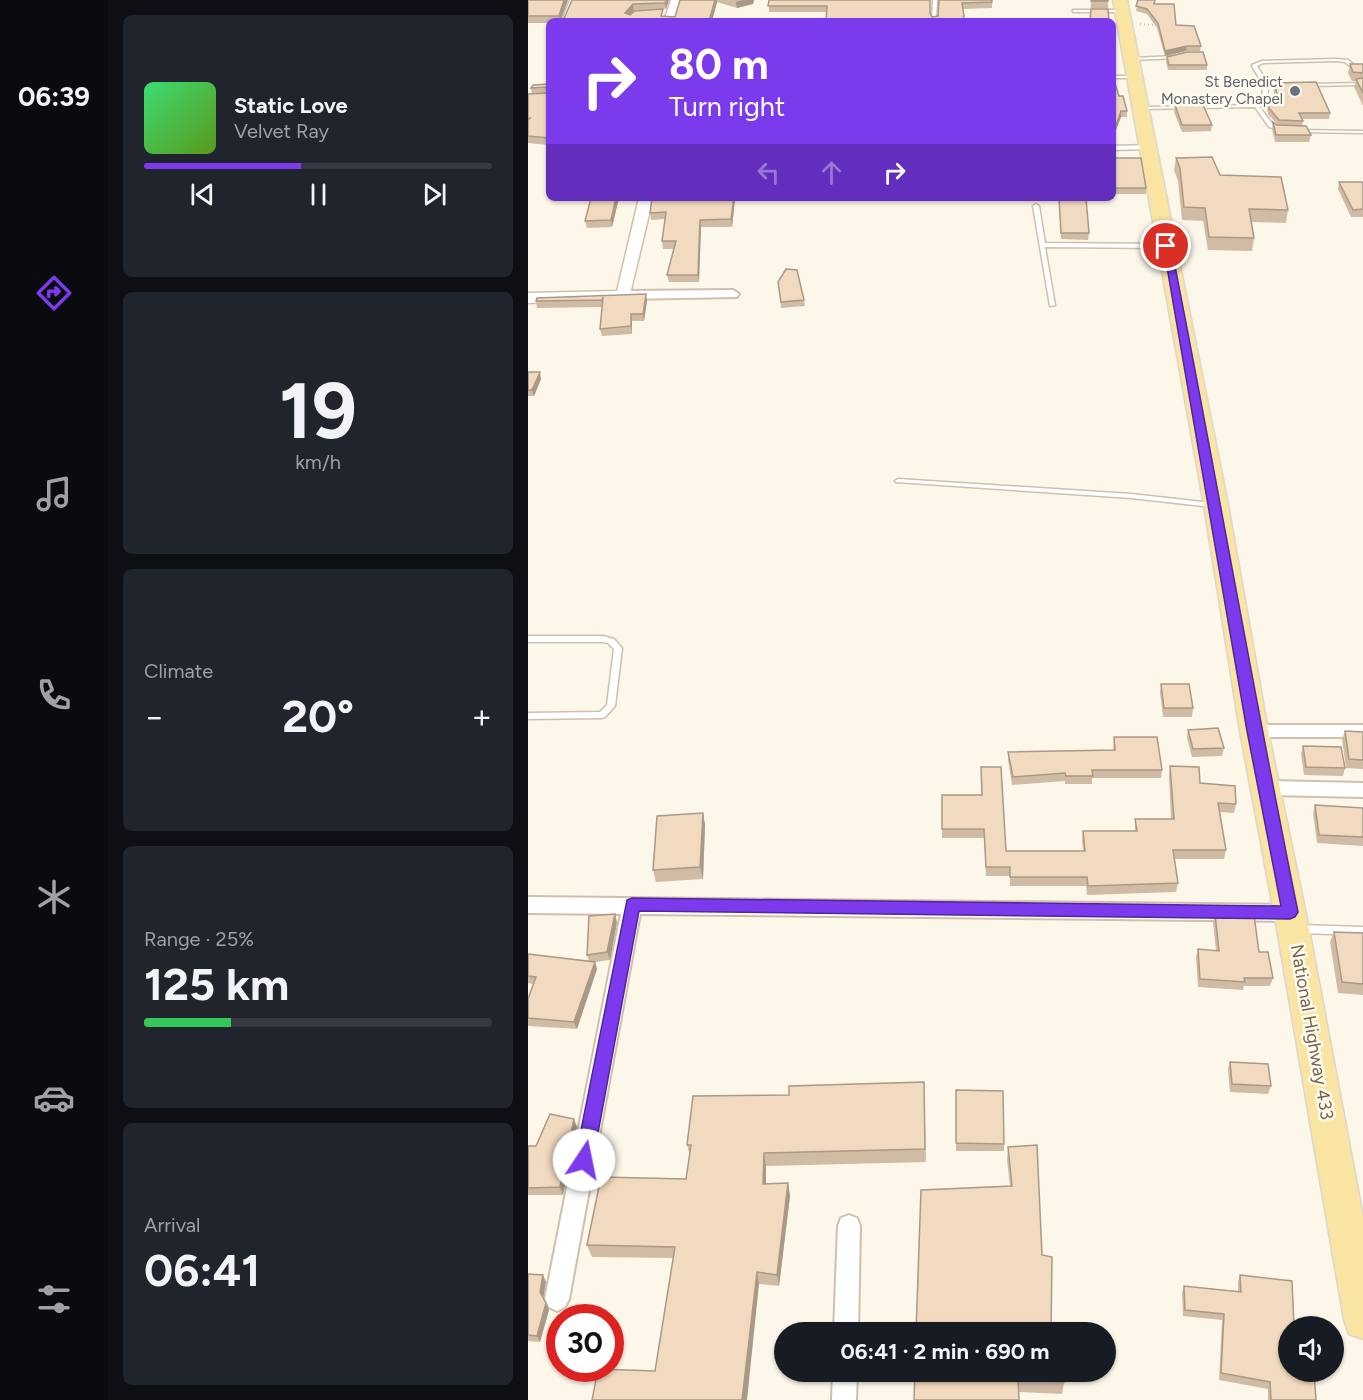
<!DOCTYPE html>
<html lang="en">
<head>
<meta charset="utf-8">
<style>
  :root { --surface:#171b24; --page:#20242c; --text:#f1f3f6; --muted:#9ea1a6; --line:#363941; --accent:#7c3aed }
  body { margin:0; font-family:Figtree,sans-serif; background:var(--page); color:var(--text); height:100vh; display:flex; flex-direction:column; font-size:22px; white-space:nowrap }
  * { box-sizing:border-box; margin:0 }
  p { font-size:20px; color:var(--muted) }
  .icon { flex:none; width:33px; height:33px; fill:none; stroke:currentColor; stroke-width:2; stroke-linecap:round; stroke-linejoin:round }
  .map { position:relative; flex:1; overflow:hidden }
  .sheet { display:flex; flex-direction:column; gap:15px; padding:15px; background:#0d0f14; width:420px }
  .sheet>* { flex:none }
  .hud { position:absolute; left:18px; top:18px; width:570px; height:183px; border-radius:9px; box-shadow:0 2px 4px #0004; background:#7c3aed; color:#fff; overflow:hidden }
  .tools { position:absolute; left:750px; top:1316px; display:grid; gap:12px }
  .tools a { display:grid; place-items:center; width:66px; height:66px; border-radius:50%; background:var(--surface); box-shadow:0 2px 4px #0004; font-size:30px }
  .speed { position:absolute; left:18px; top:1304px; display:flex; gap:12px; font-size:30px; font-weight:700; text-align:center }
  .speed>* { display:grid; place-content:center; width:78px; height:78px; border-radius:50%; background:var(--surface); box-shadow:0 2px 4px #0004; line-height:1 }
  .speed .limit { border:9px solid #d22; background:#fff; color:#111 }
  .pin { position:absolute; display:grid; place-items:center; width:51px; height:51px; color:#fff; margin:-26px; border:3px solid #fff; border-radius:50%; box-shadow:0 2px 6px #0007 }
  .me { position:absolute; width:66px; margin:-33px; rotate:11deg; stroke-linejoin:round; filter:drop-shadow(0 0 4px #0008) }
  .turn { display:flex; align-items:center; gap:21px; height:126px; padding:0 24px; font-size:27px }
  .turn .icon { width:78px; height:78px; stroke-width:2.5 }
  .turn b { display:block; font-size:42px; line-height:51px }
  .lanes { display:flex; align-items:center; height:57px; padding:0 24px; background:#0003; justify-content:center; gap:30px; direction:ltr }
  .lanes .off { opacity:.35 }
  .big { font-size:45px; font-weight:700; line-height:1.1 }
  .sheet .card { flex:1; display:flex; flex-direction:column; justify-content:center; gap:9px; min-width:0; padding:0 21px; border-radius:9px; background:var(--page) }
  .sheet .dial { align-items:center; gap:0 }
  .dial b { font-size:78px; line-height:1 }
  .song { display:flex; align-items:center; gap:18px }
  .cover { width:72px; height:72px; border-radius:9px; background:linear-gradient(135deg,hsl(140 70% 55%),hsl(90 70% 35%)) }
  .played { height:6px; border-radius:3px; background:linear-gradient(90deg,var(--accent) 45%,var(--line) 45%) }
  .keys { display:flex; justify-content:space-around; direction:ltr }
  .heat { display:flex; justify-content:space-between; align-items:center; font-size:33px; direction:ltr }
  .charge { height:9px; border-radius:4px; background:linear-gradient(90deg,#34c759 25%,var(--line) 0) }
  .trip { position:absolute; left:246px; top:1322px; width:342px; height:60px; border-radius:30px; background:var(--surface); box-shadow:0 2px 4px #0004; font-weight:700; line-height:60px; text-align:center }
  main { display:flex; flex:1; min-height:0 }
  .dock { display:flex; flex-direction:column; width:108px; justify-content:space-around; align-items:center; background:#090b0e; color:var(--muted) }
  .dock .icon { width:42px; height:42px }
  .dock .selected { color:var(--accent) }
  .dock b { font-size:27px; color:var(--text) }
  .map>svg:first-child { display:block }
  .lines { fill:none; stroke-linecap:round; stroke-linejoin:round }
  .service-casing { stroke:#cfc0ae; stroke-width:3 }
  .minor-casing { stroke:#cfc0ae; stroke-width:4 }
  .tertiary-casing { stroke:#cfc0ae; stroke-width:3 }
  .primary-casing { stroke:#dcd6d0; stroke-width:3 }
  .path { stroke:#d7bea3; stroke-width:2; stroke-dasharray:1 3; stroke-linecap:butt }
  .service { fill:#fff; fill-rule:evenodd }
  .minor { fill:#fff; fill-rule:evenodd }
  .tertiary { fill:#fff; fill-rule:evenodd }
  .primary { fill:#fae4a2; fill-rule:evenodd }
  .wall { fill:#d0bba5 }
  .shaded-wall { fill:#a99986 }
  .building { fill:#f2dac0; stroke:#a99986; stroke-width:1.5 }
  .route { fill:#7c3aed; stroke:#51269a; stroke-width:1.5 }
  .worship-dot { fill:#6b7280; stroke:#fffbef; stroke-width:2 }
  .labels { text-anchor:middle; stroke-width:5; stroke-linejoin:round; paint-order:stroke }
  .far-worship-label { font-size:15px; fill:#5b616d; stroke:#fffbef; text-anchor:end }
  .street-label { font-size:18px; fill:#77614c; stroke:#fffbef }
</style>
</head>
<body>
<main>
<nav class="dock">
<b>06:39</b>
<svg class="icon selected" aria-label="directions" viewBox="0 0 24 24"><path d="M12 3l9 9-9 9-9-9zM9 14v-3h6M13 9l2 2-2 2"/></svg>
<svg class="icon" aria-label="music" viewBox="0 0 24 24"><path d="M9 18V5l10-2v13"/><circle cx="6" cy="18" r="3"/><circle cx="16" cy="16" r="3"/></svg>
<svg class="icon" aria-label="phone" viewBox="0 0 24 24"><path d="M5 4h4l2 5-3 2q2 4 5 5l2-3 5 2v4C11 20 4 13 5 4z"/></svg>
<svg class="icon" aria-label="climate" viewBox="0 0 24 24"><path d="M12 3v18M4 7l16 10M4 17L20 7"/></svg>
<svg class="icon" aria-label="car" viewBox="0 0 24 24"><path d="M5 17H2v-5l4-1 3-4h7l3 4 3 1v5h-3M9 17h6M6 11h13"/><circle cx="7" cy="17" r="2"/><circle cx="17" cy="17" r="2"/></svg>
<svg class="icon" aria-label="filters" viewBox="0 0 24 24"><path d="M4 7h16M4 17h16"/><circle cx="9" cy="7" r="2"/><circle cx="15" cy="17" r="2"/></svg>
</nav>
<section class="sheet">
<div class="card">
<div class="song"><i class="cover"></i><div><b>Static Love</b><p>Velvet Ray</p></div></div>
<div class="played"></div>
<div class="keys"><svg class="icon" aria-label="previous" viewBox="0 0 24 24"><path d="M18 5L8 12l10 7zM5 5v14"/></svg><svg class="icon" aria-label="pause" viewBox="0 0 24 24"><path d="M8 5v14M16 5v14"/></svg><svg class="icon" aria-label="next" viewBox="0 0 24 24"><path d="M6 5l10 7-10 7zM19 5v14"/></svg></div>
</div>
<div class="card dial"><b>19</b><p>km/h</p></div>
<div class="card"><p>Climate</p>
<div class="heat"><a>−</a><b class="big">20°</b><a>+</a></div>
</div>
<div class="card"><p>Range · 25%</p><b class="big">125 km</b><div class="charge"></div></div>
<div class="card"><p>Arrival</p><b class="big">06:41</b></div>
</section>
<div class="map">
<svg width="835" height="1400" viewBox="0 0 835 1400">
  <rect width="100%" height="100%" fill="#fcf7e9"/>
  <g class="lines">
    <g class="service-casing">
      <path id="service" d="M42,0H46L38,21H34Z
        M405,0H409L408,21H404Z
        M547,10H594L596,11L594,12H545V10Z
        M648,56L650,57V58L604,60L602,59L604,58Z
        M808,59L820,60L832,70L828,71L817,62L808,61L735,63L729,66C738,81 747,92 731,106L745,125L755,129V131L741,127L727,107L613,109L611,108L613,107L727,105C742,91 732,80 724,66V65L734,61Z
        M585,76H608L610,77L608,78H585Z
        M835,83V85L780,86L778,85L780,84Z
        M770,130L835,131V133L772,132L770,131Z
        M585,146L620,145L623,147L620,149L585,150Z
        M508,204L511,206L517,243L638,244L641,246L638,248L517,247L527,305L522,306L505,206Z
        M370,479L603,494L684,503L688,505L684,507L603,498L368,482L367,481Z
        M0,636H75L86,639L94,648L87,706L77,717L74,718L0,719V713L72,712L79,705L86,649L80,643L75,642H0Z
        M772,925L835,927V935L772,933L769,932L767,929L769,926Z"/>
    </g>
    <g class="minor-casing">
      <path id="minor" d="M205,290L211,294L209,297L97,299L91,295L97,291Z
        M726,725H835V737H726L720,735L718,731L720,727Z
        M737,781L835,783V797L737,795L731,793L728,788L731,783Z
        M0,897L762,905L769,908L771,913L769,918L762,921L112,914L41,1299L37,1307L29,1311L21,1307L17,1299L93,914L0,913Z
        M321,1215L329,1218L332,1226L330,1332H306L310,1226L313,1218Z
        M305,1371H329L328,1400H304Z"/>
    </g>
    <g class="tertiary-casing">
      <path id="tertiary" d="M143,0H153L148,21H136Z
        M111,198H125L101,298L0,303V293L89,291Z"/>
    </g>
    <g class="primary-casing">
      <path id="primary" d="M585,0H599L700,505L740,731L781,929L835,1217V1339L821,1334L816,1320L749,929L712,731L676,505Z"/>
    </g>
    <path class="path" d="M612,24L626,25"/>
    <use href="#service" class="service"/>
    <use href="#minor" class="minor"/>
    <use href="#tertiary" class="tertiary"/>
    <use href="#primary" class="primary"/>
  </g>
  <path class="wall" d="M0,0H40L33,21H21V23H0Z
    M44,0H141L138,9L106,11L102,15L147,17L152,0H226L225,4L209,8L189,2L184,21H35Z
    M241,0L402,15L404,17L410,16L411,0L464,2V8L435,9L436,21L299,12H241Z
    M563,0H580V8H563Z
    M610,0H627V4L648,25L673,46L672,51H658L637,56L629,28L619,14L608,11Z
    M639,57L679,65V70H640L638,62Z
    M822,64H835V106L826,87L828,81H824L820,73Z
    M585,77L591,96L599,111V117H593L587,132H585Z
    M746,83L802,113L801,119H774L775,121L774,126L783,135L781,142H747L744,129L745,122L750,125L740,114L738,103L739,97H747L745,88Z
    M21,84V145L0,143V94H4L3,88Z
    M647,105L684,125L683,131L654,132L646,112Z
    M585,158L618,188V194H585Z
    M648,158L692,175L760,210L758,223L723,222L726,238L724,251L680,250L675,221L654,220L650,181L646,170Z
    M811,182L835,184V217H823L810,189Z
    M63,198H91L84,227L59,228L57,221Z
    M380,198H441L380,200Z
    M522,198H558L561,233L560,240L533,239L531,200H522Z
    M207,199L204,227H173L171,282H141L139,275L146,249H135L134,241L137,219L123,220L122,213Z
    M250,282L276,300L277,306L253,308Z
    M9,298L119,301L116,321H104V334L74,336L72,329L74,307L9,308L8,301Z
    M0,372L13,379L6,396H0Z
    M633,684L665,708L664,717H635L632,692Z
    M660,730L696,748L694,756L664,757L659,738Z
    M817,731L835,732V769L818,768L814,739Z
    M586,737L634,770L633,778H564V784H537V781L484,785L480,760V752L585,750Z
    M775,746L817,768L815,776L776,775L773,754Z
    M642,766L708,804L706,813L692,812L698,850L696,859H647L650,883L648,892L559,895L558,886H482V876H458L456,838H414V795H454L453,767L478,851H555L554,840L555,831H607V819H643L641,775Z
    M787,805L835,808V846L789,843L785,813Z
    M175,813L177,825L175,879L128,882L125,870Z
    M687,914L731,952L745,978L742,986H716L715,990L670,987L668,957L670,949L688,951L685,922Z
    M89,922L82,960L67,962L69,969L49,1029L0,1026V999L5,984L0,983V954L61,961L59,955Z
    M806,932L835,933V995L810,993L802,942Z
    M702,1062L743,1086L740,1094L702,1092L700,1069Z
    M396,1082L398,1162L238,1166V1184L260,1183L262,1196L251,1286L231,1284L145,1258L64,1257L59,1245L158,1179L162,1156L159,1145L261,1095Z
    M428,1090L476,1144V1151H428Z
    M49,1127L35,1195H0V1146H8Z
    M480,1147L514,1255L482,1186L479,1160Z
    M0,1274L18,1282L15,1298L21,1310L12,1342L0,1341Z
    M712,1275L766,1325L788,1400H740V1389L691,1380L694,1320L655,1316L654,1293L656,1286L710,1291V1282Z
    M387,1371L536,1382L534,1394L491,1392Z"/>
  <path class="shaded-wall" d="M36,0H40L32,21L31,16Z
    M138,0H141L138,9L137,3Z
    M187,0H189V2L184,21H181Z
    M215,0H226L225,4L209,8L208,2Z
    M105,4L106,11L98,19L97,13Z
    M659,46L658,51L637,56V51Z
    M593,111V117L587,132L588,126Z
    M88,198H91L84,227L83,220Z
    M206,198H207V199L204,227L203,219Z
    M172,220L173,227L171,282L170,275Z
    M118,294L119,301L116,321L115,314Z
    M103,314L104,321V334L103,326Z
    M12,372L13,379L6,396L4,390Z
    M175,813L177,825L175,879L172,867Z
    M87,914L89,922L82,960L79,952Z
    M67,962L69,969L49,1029L46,1022Z
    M46,1119L49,1127L35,1195L32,1187Z
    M236,1153L238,1166V1196L235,1184Z
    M260,1183L262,1196L251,1286L249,1275Z
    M229,1272L231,1284L219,1400H214Z
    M15,1275L18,1282L15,1299L12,1292Z
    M18,1303L21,1310L12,1342L9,1336Z"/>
  <path class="building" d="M0,0H36L31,16H0Z
    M44,0H138L137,3L105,4L97,13L102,15L107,11L135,9L133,16L147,17L152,0H187L181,21H35Z
    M241,0H402V14L404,17L410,16L411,0H464V2L434,3L436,16L435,21H298L299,6H240Z
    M563,0H580V1H563Z
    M610,0H627L626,4H646L648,25L666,26L673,46H659L637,51L630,23L619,9L608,6Z
    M563,9H580L581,21H562Z
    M659,52H675L679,65H641L639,57Z
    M822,64H835V73L825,72Z
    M585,77L591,96H595L599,111H593L588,126H585Z
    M835,78V93L828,79Z
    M788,82L802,113H771L775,121L751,120L741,108L739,97H750L746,83Z
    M21,84V90L20,87L3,88L5,85Z
    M21,92V138L0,136V120L2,118H0V94L20,93Z
    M647,105H675L684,125H654Z
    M745,122L749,125L778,126L783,135H748Z
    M684,157L692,175L753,177L760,210L721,209L726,238L681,237L677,208L656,207L652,168L648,158Z
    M585,158H613L618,188H585Z
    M811,182H834L835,184V209L825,210Z
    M63,198H88L83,220L57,221Z
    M124,198H206L203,219L172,220L170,275H139L148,241H134L138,212L122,213Z
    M531,198H558L561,233H533Z
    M258,269L269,270L276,300L253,302L250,282Z
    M118,294L115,314H103V326L72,329L75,297L74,300L8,301L9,298Z
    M0,372H12L4,390H0Z
    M633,684H661L665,708H636Z
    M690,728L696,748L665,749L660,730Z
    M817,731L835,732V760L821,759Z
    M586,737H629L634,770H564L565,776H538L537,773L485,777L480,752L587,750Z
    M775,746L813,747L817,768L778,767Z
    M642,766L671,767L672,783L707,786L708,804L690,803L698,850H645L650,883L560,886L559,877H482V867H458L456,829H414V795H454L453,767H473L478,851H557L555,831H609L607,819H646Z
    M787,805L835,808V837L791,835Z
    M175,813L172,867L125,870L129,816Z
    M87,914L79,952L59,955L61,916Z
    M687,914L726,915L731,952H740L745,978H716L717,982L672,979L670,949L691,951Z
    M806,932L835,933V984L814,982Z
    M0,954L67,962L46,1022L0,1018V999L8,977L0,976Z
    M702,1062L740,1064L743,1086L704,1084Z
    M396,1082L397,1149L236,1153L235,1184L260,1183L249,1275L229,1272L214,1400H64L70,1369L127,1371L147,1247L59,1245L73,1177L158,1179L163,1145H159L165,1096L261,1095V1086Z
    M428,1090L475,1091L476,1144L428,1143Z
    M22,1114L46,1119L32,1187L0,1188V1146H8Z
    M509,1145L514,1255L524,1257L523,1332H388L393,1190L484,1186L480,1147Z
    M0,1274L15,1275L12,1292L18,1303L9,1336L0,1335Z
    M712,1275L764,1281L766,1325L775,1326H760V1371H786L788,1400H743L742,1382L693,1373L696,1314L657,1310L656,1286L713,1292Z
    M387,1371H535L536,1382L490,1380L491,1400H386Z"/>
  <path class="route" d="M635,244L643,246C687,468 725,691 770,912L767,917L762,919L111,911L65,1160L62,1166L56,1168L49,1166L47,1160L99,900L104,898L753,906L719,731Z"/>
  <circle class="worship-dot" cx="767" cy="91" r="6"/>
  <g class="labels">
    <g class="far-worship-label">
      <text x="755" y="87">St Benedict<tspan x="755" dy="17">Monastery Chapel</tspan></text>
    </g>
    <g class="street-label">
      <text transform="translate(784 1032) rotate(80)" y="6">National Highway 433</text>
    </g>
  </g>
</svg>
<div class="tools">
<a><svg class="icon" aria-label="sound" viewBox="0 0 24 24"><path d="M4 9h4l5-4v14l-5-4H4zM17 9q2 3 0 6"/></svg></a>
</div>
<div class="speed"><div class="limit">30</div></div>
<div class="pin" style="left:638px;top:246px;background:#d93025"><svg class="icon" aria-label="arrive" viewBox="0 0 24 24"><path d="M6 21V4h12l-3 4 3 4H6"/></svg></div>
<svg class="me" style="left:56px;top:1160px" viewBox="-20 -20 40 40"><circle r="19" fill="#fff"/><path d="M0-13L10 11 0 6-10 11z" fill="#7c3aed"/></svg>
<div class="trip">06:41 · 2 min · 690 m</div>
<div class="hud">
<div class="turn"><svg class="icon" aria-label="right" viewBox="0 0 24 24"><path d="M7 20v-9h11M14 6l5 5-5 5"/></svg><div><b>80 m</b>Turn right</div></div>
<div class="lanes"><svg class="icon off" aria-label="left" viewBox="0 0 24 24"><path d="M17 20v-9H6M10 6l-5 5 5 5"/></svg><svg class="icon off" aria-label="ahead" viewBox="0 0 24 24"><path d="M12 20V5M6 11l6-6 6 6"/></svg><svg class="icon" aria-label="right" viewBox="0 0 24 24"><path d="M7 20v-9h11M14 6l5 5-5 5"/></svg></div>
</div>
</div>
</main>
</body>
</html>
